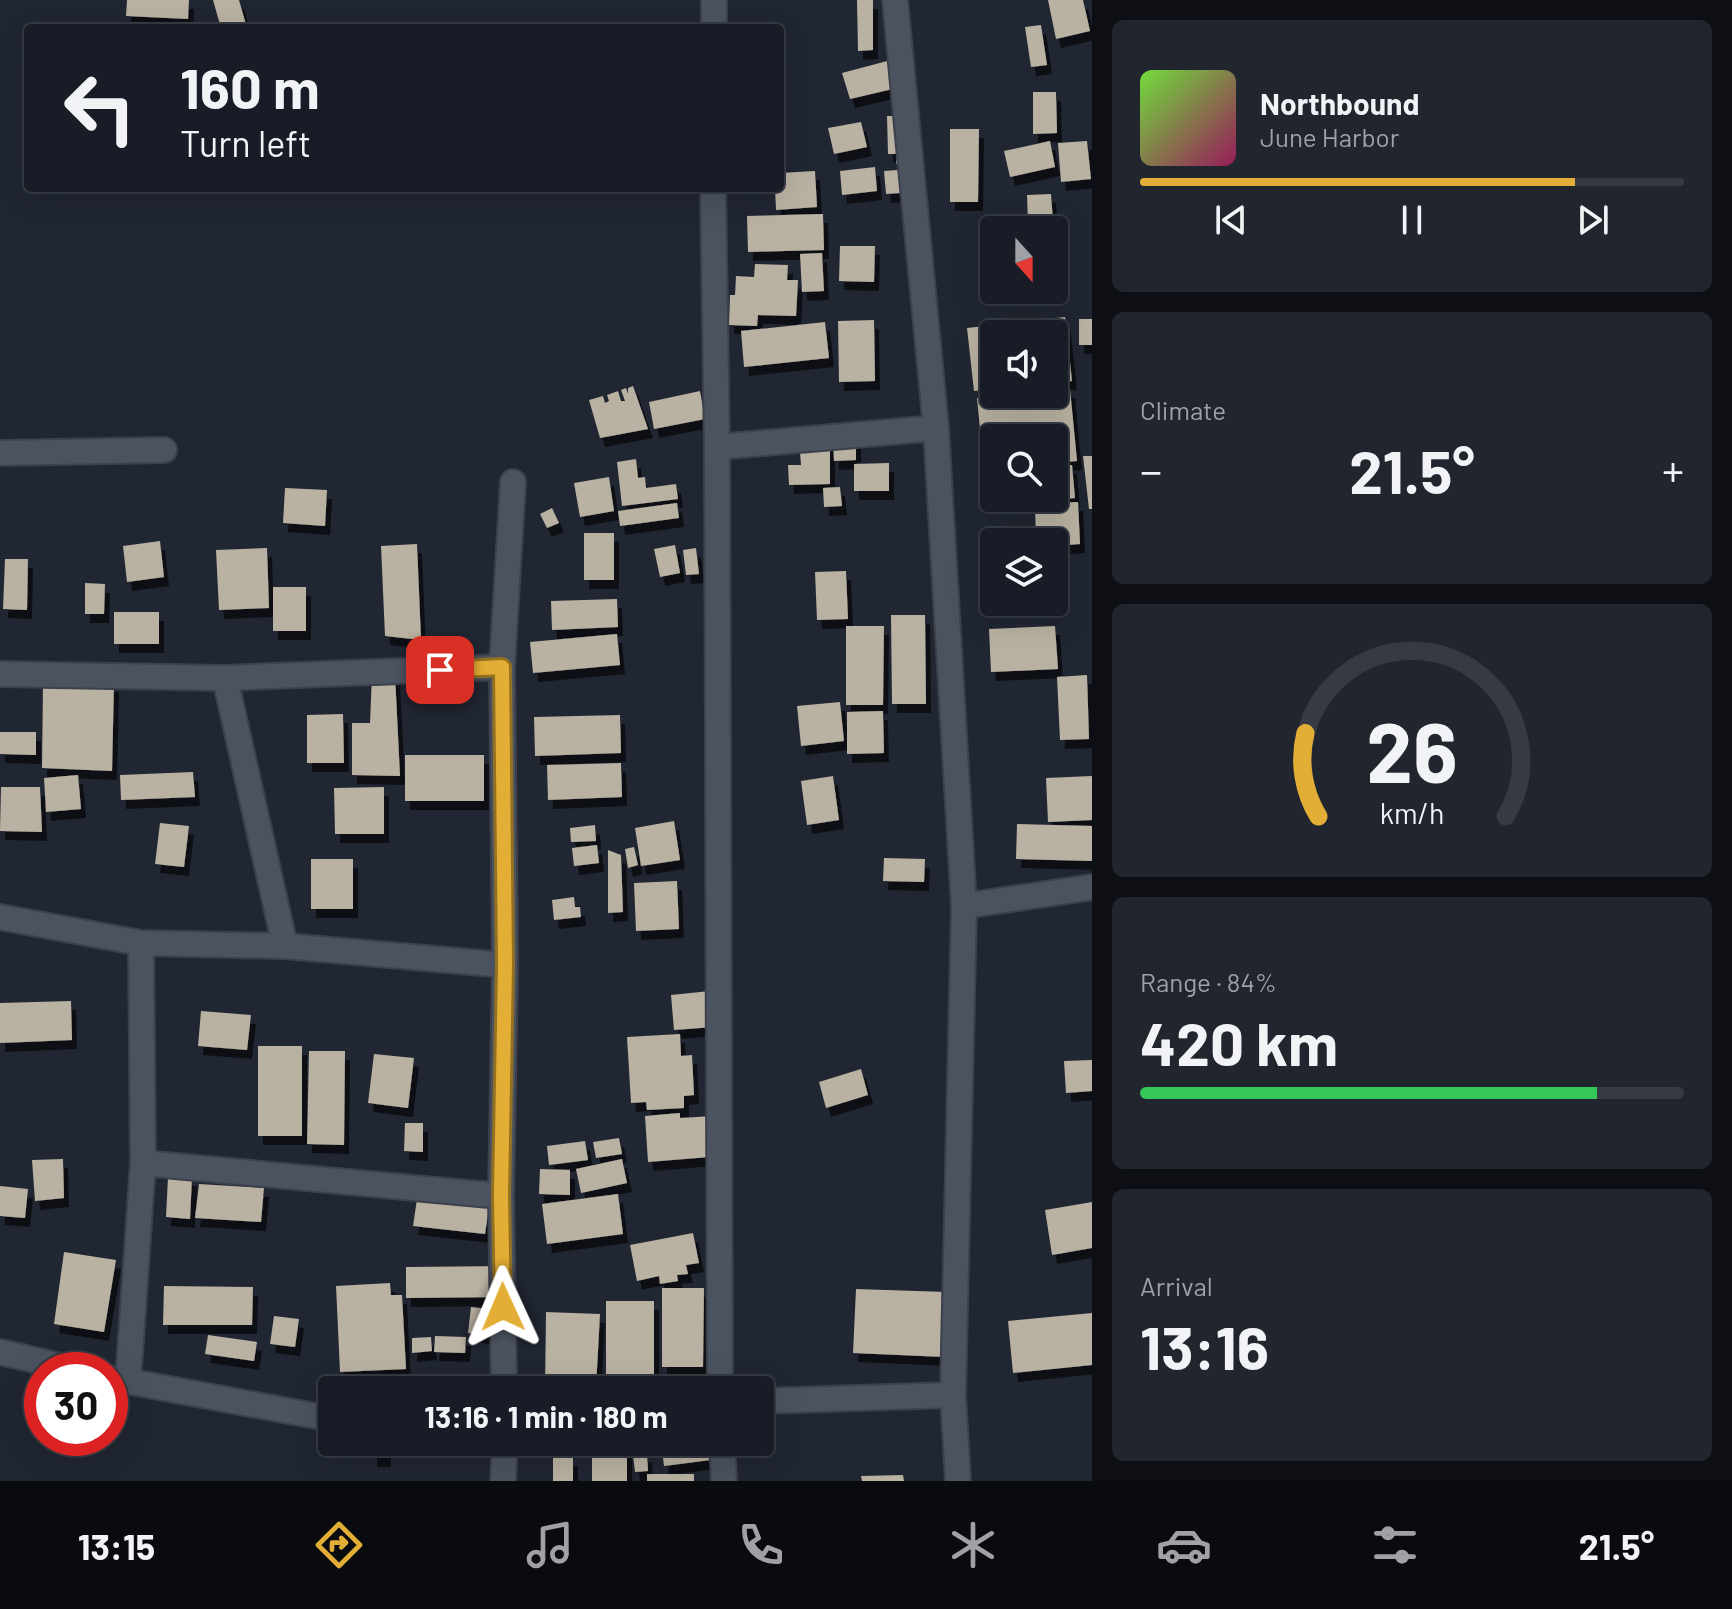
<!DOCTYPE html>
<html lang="en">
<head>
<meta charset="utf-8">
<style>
  :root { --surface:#181c26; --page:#21252e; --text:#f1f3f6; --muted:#9fa1a7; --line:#363a43; --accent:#e3ae35 }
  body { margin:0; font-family:Barlow,sans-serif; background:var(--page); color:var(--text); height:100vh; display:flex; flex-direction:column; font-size:30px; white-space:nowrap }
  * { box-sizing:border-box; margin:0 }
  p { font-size:26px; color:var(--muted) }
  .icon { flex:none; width:44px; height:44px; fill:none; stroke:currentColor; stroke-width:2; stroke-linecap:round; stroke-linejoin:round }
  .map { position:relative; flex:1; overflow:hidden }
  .panel { display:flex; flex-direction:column; gap:20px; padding:20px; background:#0d0f15; width:640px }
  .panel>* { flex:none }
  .top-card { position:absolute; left:24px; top:24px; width:760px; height:168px; border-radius:8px; box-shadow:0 8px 32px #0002,0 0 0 2px var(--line); background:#181c26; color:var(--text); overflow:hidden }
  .needle { width:52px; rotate:159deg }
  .buttons { position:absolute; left:980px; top:216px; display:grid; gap:16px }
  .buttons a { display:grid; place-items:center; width:88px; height:88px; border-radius:8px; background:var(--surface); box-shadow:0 8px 32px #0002,0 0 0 2px var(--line); font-size:40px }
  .speed { position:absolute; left:24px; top:1352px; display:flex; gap:16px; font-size:40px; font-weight:700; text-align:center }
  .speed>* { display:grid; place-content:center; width:104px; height:104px; border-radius:50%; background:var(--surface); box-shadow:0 8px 32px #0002,0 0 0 2px var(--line); line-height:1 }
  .speed .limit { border:12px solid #d22; background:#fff; color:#111 }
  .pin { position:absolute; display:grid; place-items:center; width:68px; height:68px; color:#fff; margin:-34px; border-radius:16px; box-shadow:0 4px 12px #0006 }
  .me { position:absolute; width:88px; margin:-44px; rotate:359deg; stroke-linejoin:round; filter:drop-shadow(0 0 6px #0008) }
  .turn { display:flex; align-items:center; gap:28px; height:168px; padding:0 24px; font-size:36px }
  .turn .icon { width:104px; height:104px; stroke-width:2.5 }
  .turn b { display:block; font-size:56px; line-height:68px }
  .big { font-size:60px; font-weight:700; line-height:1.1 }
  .panel .tile { flex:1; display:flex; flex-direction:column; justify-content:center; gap:12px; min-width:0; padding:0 28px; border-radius:12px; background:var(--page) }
  .panel .dial { align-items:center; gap:0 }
  .dial svg { height:208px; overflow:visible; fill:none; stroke:var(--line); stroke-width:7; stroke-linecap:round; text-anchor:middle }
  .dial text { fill:var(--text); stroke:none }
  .song { display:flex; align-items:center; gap:24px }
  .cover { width:96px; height:96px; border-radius:12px; background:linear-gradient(135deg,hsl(100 70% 55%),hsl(330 70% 35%)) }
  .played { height:8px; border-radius:4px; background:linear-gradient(90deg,var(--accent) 80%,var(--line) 80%) }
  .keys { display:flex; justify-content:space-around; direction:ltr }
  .heat { display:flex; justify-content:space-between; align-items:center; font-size:44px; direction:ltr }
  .charge { height:12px; border-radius:6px; background:linear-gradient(90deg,#34c759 84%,var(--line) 0) }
  .trip { position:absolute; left:318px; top:1376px; width:456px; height:80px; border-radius:8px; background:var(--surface); box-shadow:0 8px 32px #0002,0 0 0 2px var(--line); font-weight:700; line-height:80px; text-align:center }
  .dock { display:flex; height:128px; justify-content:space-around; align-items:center; background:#0a0b0f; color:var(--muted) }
  .dock .icon { width:56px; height:56px }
  .dock .active { color:var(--accent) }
  .dock b { font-size:36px; color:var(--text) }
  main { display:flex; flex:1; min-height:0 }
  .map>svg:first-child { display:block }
  .building { fill:#b9b1a1; filter:url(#shadow) }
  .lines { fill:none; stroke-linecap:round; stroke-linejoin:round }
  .minor-casing { stroke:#3c414c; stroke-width:28 }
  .minor { stroke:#4b5360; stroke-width:24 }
  .route-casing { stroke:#947122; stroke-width:20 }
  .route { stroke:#e3ae35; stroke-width:14 }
</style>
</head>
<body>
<main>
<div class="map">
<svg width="1092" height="1481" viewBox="0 0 1092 1481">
  <defs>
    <filter id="shadow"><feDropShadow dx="5" dy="9" stdDeviation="0" flood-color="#0009"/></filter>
  </defs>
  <rect width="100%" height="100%" fill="#202632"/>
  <path class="building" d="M127,0H189L188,19L126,16Z
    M213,0H239L247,28H221Z
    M857,0H873V50L858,51Z
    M1048,0H1083L1090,31L1056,39Z
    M1041,25L1047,65L1031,67L1025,27Z
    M891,60L897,88L850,99L842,73Z
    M1033,92H1056L1057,133L1033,134Z
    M887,116H912L907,163L896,164V154H888Z
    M861,122L867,147L834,154L828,128Z
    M950,129H979L978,202H950Z
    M1050,141L1055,167L1010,177L1004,151Z
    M1087,141L1091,179L1061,182L1058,143Z
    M875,167L877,191L842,195L840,171Z
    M912,169L914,192L886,194L884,171Z
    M815,171L817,207L776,210L775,188H780V173Z
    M1051,194L1053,222L1028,224L1027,195Z
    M823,214L824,250L748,252L747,216Z
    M840,246H875L874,282L839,281Z
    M822,253L824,291L802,292L800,254Z
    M755,264L788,265L787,280H798L796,316L758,315L757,326L729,325L730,295H735L736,276L754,277Z
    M1065,317L1072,381L1054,383V334H994V389L974,391L967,328Z
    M1079,319H1092V345H1079Z
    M874,320L875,381L839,382L838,321Z
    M825,322L829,358L744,367L741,331Z
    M633,386L648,429L600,438L589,400L603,396L605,403L609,401L607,395L618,391L621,401H625L621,390L626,388L628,394V388Z
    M1070,389L1077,461L1054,463V438H994V469L984,470L977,398L1054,394V390Z
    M700,391L705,419L654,429L649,402Z
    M833,430H856V460L834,461Z
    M799,440H830V484L789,485L788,465H801Z
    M1083,456H1092V509H1089Z
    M636,459L638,478L645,477L646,488L676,484L678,499L622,506L617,462Z
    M889,463V491H854V464Z
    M1072,465L1075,498L1054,500V467Z
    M609,477L614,511L580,517L574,483Z
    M840,487L842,506L824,507L823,488Z
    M285,488L327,490L325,526L283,523Z
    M1078,502L1080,544L1054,546V542H1036L1035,504Z
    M677,503L679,518L620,526L618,511Z
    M552,508L559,523L547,528L540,514Z
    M584,533H614V580H584Z
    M160,541L164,577L127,582L123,546Z
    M417,544L421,640L385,636L381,546Z
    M675,545L680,573L660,577L654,549Z
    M267,548L269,608L219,610L216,550Z
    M696,548L699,574L686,575L683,550Z
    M5,559H28L27,610L3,609Z
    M846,571L848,619L817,620L815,572Z
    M85,583L105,584L104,614H85Z
    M273,587H306V631H273Z
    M617,599L618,627L552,630L551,601Z
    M114,612H159V644H114Z
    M891,615H925L926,704H892Z
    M846,626H884L883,705H846Z
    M1055,626L1058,669L991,672L989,629Z
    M617,634L620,665L533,673L530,642Z
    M372,675H395L400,776L352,775V723H370Z
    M1087,675L1089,739L1060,740L1057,677Z
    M43,683H114L112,771L42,768Z
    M840,702L844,741L801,746L797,706Z
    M883,711L884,753L847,754V712Z
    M343,714L344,763H307V715Z
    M620,715L621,753L535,756L534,717Z
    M0,732H36V755L0,754Z
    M405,755H484V801H405Z
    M621,763L622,797L548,800L547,765Z
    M193,772L195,797L121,800L120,775Z
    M78,775L81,809L46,812L44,778Z
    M833,776L839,820L807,825L801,781Z
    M1092,776V820L1048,822L1046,778Z
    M1,787H40L42,832L0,831Z
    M384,787V834H335L334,788Z
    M674,821L680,860L641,866L635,828Z
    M160,823L189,826L184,867L155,864Z
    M1017,824L1092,826V861L1016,859Z
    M595,825L596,841L571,842L570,828Z
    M597,845L599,863L574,866L572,848Z
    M634,847L638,865L628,868L625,849Z
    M608,850L621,855L623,912L608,913Z
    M884,858L925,859L924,882L883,881Z
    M311,859H353V909H311Z
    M677,881L679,929L636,931L634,883Z
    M574,897L575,907H580L581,917L554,920L552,900Z
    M710,991L713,1027L674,1030L671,995Z
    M71,1001L72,1040L0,1043V1003Z
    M201,1011L251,1015L247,1050L198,1046Z
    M680,1034L681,1056L692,1055L694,1095L684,1096V1108L647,1110L646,1102L631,1103L627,1037Z
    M258,1046H302V1136H258Z
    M309,1051H345L344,1145L307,1144Z
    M374,1054L414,1058L408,1108L368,1103Z
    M1092,1060V1091L1066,1093L1064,1061Z
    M861,1069L868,1095L826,1108L819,1082Z
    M680,1113V1118L713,1116L709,1157L648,1162L645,1116Z
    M405,1123H423V1152L404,1151Z
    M619,1138L622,1154L596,1158L593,1142Z
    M585,1141L588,1160L549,1165L547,1146Z
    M63,1159L64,1198L35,1201L32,1160Z
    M622,1159L627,1183L581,1193L576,1169Z
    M540,1169L570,1170V1195L539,1194Z
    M168,1177H192L190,1219L166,1217Z
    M199,1184L264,1188L261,1222L195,1218Z
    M0,1186L28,1189L25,1218L0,1216Z
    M418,1192L490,1200L485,1234L413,1226Z
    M618,1194L623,1234L547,1244L542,1204Z
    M1092,1202V1248L1052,1255L1045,1210Z
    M693,1233L699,1263L686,1265L688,1274L677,1275L678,1281L660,1284L659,1276L637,1281L630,1245Z
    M64,1252L116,1260L104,1332L54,1324Z
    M505,1266V1297L406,1298V1267Z
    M390,1283L391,1295H402L406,1369L340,1372L336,1286Z
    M164,1286L253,1287L252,1325H163Z
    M662,1288H704L703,1367H662Z
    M856,1289L947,1292L945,1357L853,1353Z
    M606,1301H654V1381L606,1382Z
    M471,1307L507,1311L504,1337L468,1333Z
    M546,1312L600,1314L596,1387L545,1390Z
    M1092,1313V1365L1013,1373L1008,1321Z
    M274,1316L299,1319L295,1347L270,1344Z
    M208,1335L257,1342L254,1361L205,1354Z
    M435,1336L466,1337L465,1353L434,1352Z
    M431,1337L432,1351L412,1353V1338Z
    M372,1442H386V1458H372Z
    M661,1442H724L726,1458L664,1466Z
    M592,1445H627V1481H592Z
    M647,1453L648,1471L635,1472L633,1455Z
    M573,1457V1481H553V1458Z
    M647,1474H694V1481H647Z
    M903,1475L904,1481H862L861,1476Z"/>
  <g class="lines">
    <g class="minor-casing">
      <path id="minor" d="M895,0L936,428L964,906L953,1395L958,1481
        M714,28V0
        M713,188L717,447L720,1390
        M717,447L936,428
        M0,453L164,450
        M0,674L225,678L502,667
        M225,678L285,946
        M964,906L1092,887
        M0,917L141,943L285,946L505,965
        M143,1163L501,1196
        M0,1352L77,1370
        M110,1378L332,1419
        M128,1382L143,1163L141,943
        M504,1390L501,1196L505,965L502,667L513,482
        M760,1401L953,1395
        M722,1442L724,1481
        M503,1481L505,1442"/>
    </g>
    <use href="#minor" class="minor"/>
  </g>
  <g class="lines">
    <g class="route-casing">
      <path id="route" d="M440,670L502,667L505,965L501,1196L503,1307"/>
    </g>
    <use href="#route" class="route"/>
  </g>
</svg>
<div class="buttons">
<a><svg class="needle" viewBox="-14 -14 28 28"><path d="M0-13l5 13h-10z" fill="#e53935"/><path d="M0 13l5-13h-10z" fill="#9fa1a7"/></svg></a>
<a><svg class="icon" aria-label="sound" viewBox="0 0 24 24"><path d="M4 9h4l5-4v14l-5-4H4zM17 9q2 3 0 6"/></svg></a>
<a><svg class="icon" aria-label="search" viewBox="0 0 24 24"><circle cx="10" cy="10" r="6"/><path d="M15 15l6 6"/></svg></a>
<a><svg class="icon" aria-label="layers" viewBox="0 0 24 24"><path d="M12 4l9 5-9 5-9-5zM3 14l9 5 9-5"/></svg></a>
</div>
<div class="speed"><div class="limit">30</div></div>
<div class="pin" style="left:440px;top:670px;background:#d93025"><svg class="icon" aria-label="arrive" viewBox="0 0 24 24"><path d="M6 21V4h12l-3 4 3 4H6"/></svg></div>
<svg class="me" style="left:503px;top:1307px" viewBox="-20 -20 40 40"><path d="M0-17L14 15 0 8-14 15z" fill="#e3ae35" stroke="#fff" stroke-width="4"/></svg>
<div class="trip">13:16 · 1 min · 180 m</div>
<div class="top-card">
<div class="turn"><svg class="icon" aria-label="left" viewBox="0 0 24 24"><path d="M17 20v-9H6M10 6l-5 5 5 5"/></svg><div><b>160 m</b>Turn left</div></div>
</div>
</div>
<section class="panel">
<div class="tile">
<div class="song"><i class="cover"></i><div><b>Northbound</b><p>June Harbor</p></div></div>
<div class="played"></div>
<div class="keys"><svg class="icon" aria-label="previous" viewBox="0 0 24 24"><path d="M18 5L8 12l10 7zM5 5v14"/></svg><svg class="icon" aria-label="pause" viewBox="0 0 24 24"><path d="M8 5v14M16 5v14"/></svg><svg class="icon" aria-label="next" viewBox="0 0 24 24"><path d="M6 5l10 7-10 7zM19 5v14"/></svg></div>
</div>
<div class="tile"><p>Climate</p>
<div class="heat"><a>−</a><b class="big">21.5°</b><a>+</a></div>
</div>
<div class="tile dial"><svg viewBox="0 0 100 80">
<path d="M14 69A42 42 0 1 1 86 69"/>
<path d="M14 69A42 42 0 0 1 9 37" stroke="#e3ae35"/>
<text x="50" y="56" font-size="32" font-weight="700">26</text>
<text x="50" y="72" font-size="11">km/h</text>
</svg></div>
<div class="tile"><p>Range · 84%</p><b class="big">420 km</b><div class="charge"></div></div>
<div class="tile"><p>Arrival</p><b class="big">13:16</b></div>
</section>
</main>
<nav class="dock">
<b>13:15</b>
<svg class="icon active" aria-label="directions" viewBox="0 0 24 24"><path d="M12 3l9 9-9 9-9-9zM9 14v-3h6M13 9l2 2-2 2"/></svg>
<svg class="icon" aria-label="music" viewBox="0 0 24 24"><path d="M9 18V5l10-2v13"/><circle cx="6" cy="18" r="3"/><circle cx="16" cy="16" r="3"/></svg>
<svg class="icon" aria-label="phone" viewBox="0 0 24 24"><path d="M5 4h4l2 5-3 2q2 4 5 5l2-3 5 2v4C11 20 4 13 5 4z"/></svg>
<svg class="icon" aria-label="climate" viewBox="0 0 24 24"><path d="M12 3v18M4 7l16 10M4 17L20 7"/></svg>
<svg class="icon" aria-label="car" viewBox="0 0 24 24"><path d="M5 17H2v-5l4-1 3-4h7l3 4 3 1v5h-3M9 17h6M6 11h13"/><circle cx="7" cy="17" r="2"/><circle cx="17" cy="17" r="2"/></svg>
<svg class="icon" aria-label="filters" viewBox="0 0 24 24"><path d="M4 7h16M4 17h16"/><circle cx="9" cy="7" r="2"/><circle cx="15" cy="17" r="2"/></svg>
<b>21.5°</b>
</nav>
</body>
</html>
